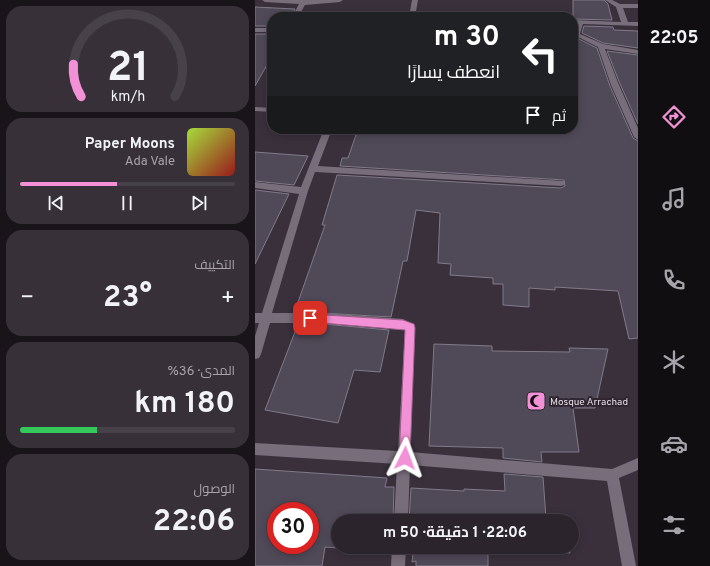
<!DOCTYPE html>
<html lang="ar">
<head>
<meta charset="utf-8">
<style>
  :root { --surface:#2b242d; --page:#373039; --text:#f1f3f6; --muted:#a6a4aa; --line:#474149; --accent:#f291d6 }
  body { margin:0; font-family:Overpass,Cairo,sans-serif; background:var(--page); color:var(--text); direction:rtl; height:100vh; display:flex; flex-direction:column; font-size:15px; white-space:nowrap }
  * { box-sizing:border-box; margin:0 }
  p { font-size:13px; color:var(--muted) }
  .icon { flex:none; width:22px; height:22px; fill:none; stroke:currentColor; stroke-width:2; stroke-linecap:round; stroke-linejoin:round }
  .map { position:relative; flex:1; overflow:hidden; direction:ltr }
  .details { display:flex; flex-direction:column; gap:6px; padding:6px; background:#181419; width:255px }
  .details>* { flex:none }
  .guide { position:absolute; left:12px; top:12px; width:311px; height:122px; border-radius:16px; box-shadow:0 2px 10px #0003,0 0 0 1px var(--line); direction:rtl; background:#202124; color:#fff; overflow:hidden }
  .speed { position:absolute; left:12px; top:502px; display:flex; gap:8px; font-size:20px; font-weight:700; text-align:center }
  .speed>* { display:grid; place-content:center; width:52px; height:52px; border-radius:50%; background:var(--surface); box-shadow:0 2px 10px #0003,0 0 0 1px var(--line); line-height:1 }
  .speed .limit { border:6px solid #d22; background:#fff; color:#111 }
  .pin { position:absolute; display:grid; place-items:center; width:34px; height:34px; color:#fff; margin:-17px; border-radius:8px; box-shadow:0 2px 6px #0006 }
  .me { position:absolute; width:44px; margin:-22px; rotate:3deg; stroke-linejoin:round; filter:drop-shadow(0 0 3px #0008) }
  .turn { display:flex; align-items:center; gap:14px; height:84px; padding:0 12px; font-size:18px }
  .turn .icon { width:52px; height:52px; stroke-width:2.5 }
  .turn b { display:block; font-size:28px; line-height:34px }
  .then { display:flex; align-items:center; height:38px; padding:0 12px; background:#0003; gap:8px; font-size:15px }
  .big { font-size:30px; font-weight:700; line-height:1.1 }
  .details .card { flex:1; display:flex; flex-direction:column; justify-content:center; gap:6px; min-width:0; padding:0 14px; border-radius:16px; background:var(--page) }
  .details .dial { align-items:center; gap:0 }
  .dial svg { height:104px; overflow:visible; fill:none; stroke:var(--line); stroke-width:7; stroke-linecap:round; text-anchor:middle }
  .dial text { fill:var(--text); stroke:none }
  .song { display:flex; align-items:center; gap:12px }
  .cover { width:48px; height:48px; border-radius:6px; background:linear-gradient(135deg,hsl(80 70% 55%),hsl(0 70% 35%)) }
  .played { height:4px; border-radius:2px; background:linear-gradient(90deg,var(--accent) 45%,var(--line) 45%) }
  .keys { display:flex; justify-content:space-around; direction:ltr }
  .heat { display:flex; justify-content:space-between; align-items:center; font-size:22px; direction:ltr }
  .charge { height:6px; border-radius:3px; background:linear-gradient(90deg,#34c759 36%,var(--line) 0) }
  .trip { position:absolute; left:76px; top:514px; width:248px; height:40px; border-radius:20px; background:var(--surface); box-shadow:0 2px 10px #0003,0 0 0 1px var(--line); font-weight:700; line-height:40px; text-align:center; direction:rtl }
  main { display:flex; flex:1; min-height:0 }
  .tab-bar { display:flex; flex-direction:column; width:72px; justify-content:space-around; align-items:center; background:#110e12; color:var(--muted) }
  .tab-bar .icon { width:28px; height:28px }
  .tab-bar .active { color:var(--accent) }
  .tab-bar b { font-size:18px; color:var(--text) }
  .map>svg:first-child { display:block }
  .building { fill:#504958; stroke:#817a8a; fill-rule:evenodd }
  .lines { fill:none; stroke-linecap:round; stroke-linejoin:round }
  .minor { fill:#786d7a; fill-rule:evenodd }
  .route { fill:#f291d6; stroke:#9d5e8b }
  .labels { text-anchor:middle; stroke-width:4; stroke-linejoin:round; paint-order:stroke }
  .poi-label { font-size:10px; fill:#e3dce4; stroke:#2f2631; text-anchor:start }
</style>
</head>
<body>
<main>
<nav class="tab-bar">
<b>22:05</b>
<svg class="icon active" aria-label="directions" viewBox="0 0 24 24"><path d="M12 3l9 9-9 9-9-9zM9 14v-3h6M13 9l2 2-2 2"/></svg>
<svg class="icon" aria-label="music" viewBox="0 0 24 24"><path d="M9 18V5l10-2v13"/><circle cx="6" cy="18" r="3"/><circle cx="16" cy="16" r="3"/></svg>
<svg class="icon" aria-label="phone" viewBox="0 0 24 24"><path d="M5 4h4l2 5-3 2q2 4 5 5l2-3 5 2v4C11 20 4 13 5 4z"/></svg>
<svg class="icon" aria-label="climate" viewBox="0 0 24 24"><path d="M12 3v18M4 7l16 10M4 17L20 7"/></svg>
<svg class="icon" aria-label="car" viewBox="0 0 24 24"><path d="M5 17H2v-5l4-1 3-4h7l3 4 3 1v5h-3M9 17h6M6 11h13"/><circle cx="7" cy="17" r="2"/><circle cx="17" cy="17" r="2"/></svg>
<svg class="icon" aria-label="filters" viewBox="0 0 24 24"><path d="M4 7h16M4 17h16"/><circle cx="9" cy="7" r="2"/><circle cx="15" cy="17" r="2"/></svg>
</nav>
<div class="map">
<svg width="383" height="566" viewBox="0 0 383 566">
  <rect width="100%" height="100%" fill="#39303c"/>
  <path class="building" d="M318,0H349L353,4L357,20L318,19Z
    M0,7L40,9L36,17H17V26H0Z
    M329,26L358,27L359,30L383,31V48L348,43L327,33Z
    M0,34H17V56L0,86Z
    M318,36L342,48L355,86L378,138L383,141V338L374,339L363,291L300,287V290L274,288V307L248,305V284H238V278L195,275L196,264L183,263L185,213L161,210L152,261H148L136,317L48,312L50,306L42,305L70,225H67L82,175L306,188L310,186L309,180L85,166L87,158H93L103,129H318Z
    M352,51L383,55V124L365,84Z
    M0,152L53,156L39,185L0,181Z
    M0,190L34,194L0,264Z
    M43,324H69L134,330L125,372L99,370L83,423L10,410Z
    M179,344L237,346V351L315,352L314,348L353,349L340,408H318L324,452H286L287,462L248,458V448L174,446Z
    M0,469L132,478L130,487H139L138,521H83V547H136L135,552L70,547L67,566H0ZM21,511H55V545H21Z
    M249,474L288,477L291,518L313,521H154L156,488L209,491V489L250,491Z
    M152,547H233V566H161V561L157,562L158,554L152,553Z
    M279,547H314L315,553L279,550Z"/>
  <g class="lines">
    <path class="minor" d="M7,0H88L85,2L50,5L43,17H37L44,4L10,2Z
      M157,0H163L160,17H154Z
      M350,0H357L365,4H383V8H368L373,22H383V26L328,24L325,34L348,44L383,50V54L350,49L364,85L383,128V140L379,137L356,85L343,47L319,35L321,24H318V20L366,22L361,7Z
      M0,28H17V32H0Z
      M0,107L17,108V112L0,111Z
      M69,129H77L63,166L309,181V185L306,186L60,172L53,191L17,313H69L148,319L159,325L160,328L155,452L357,469L383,458V470L364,478L381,566H367L352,481L155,465L153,521H139L142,464L0,455V443L143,451L150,330L146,329L69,323H15L6,354L4,358L0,359V336L4,323H0V313H7L44,194L0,188V182L46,187Z
      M137,547H151L150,566H136Z"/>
  </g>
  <path class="route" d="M55,314L148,320L159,324L160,328L155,458L154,462L150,464L145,462L144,458L150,330L55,322L50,318Z"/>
  <defs>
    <g id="mosque-square" transform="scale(1)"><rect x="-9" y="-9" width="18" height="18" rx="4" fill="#f291d6" stroke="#2f2631"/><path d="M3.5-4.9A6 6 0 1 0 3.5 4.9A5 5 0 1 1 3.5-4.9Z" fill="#111"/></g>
  </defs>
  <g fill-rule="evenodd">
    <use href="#mosque-square" x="281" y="401"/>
  </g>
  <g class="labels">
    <g class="poi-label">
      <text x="295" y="405">Mosque Arrachad</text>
    </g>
  </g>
</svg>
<div class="speed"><div class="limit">30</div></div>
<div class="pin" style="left:55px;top:318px;background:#d93025"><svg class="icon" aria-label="arrive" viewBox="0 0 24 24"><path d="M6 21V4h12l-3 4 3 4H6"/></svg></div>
<svg class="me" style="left:150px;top:458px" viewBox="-20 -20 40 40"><path d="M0-17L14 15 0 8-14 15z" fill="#f291d6" stroke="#fff" stroke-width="4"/></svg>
<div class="trip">22:06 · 1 دقيقة · 50 m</div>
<div class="guide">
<div class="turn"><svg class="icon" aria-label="left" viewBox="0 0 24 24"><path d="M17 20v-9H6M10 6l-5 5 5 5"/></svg><div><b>30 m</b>انعطف يسارًا</div></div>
<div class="then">ثم<svg class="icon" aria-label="arrive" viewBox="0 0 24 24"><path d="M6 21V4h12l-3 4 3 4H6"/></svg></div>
</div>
</div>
<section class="details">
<div class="card dial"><svg viewBox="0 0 100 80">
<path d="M14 69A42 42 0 1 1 86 69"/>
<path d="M14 69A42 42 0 0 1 8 44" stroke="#f291d6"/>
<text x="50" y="56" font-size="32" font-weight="700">21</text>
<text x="50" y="72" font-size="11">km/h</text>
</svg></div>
<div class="card">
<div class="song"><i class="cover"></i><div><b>Paper Moons</b><p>Ada Vale</p></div></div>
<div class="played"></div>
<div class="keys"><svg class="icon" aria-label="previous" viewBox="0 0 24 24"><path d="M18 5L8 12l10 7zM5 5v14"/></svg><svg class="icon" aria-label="pause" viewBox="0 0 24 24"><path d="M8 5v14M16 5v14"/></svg><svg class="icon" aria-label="next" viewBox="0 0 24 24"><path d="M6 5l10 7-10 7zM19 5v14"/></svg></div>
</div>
<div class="card"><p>التكييف</p>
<div class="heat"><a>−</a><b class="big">23°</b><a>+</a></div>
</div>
<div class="card"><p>المدى · 36%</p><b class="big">180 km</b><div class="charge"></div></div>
<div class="card"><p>الوصول</p><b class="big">22:06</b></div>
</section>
</main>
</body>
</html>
